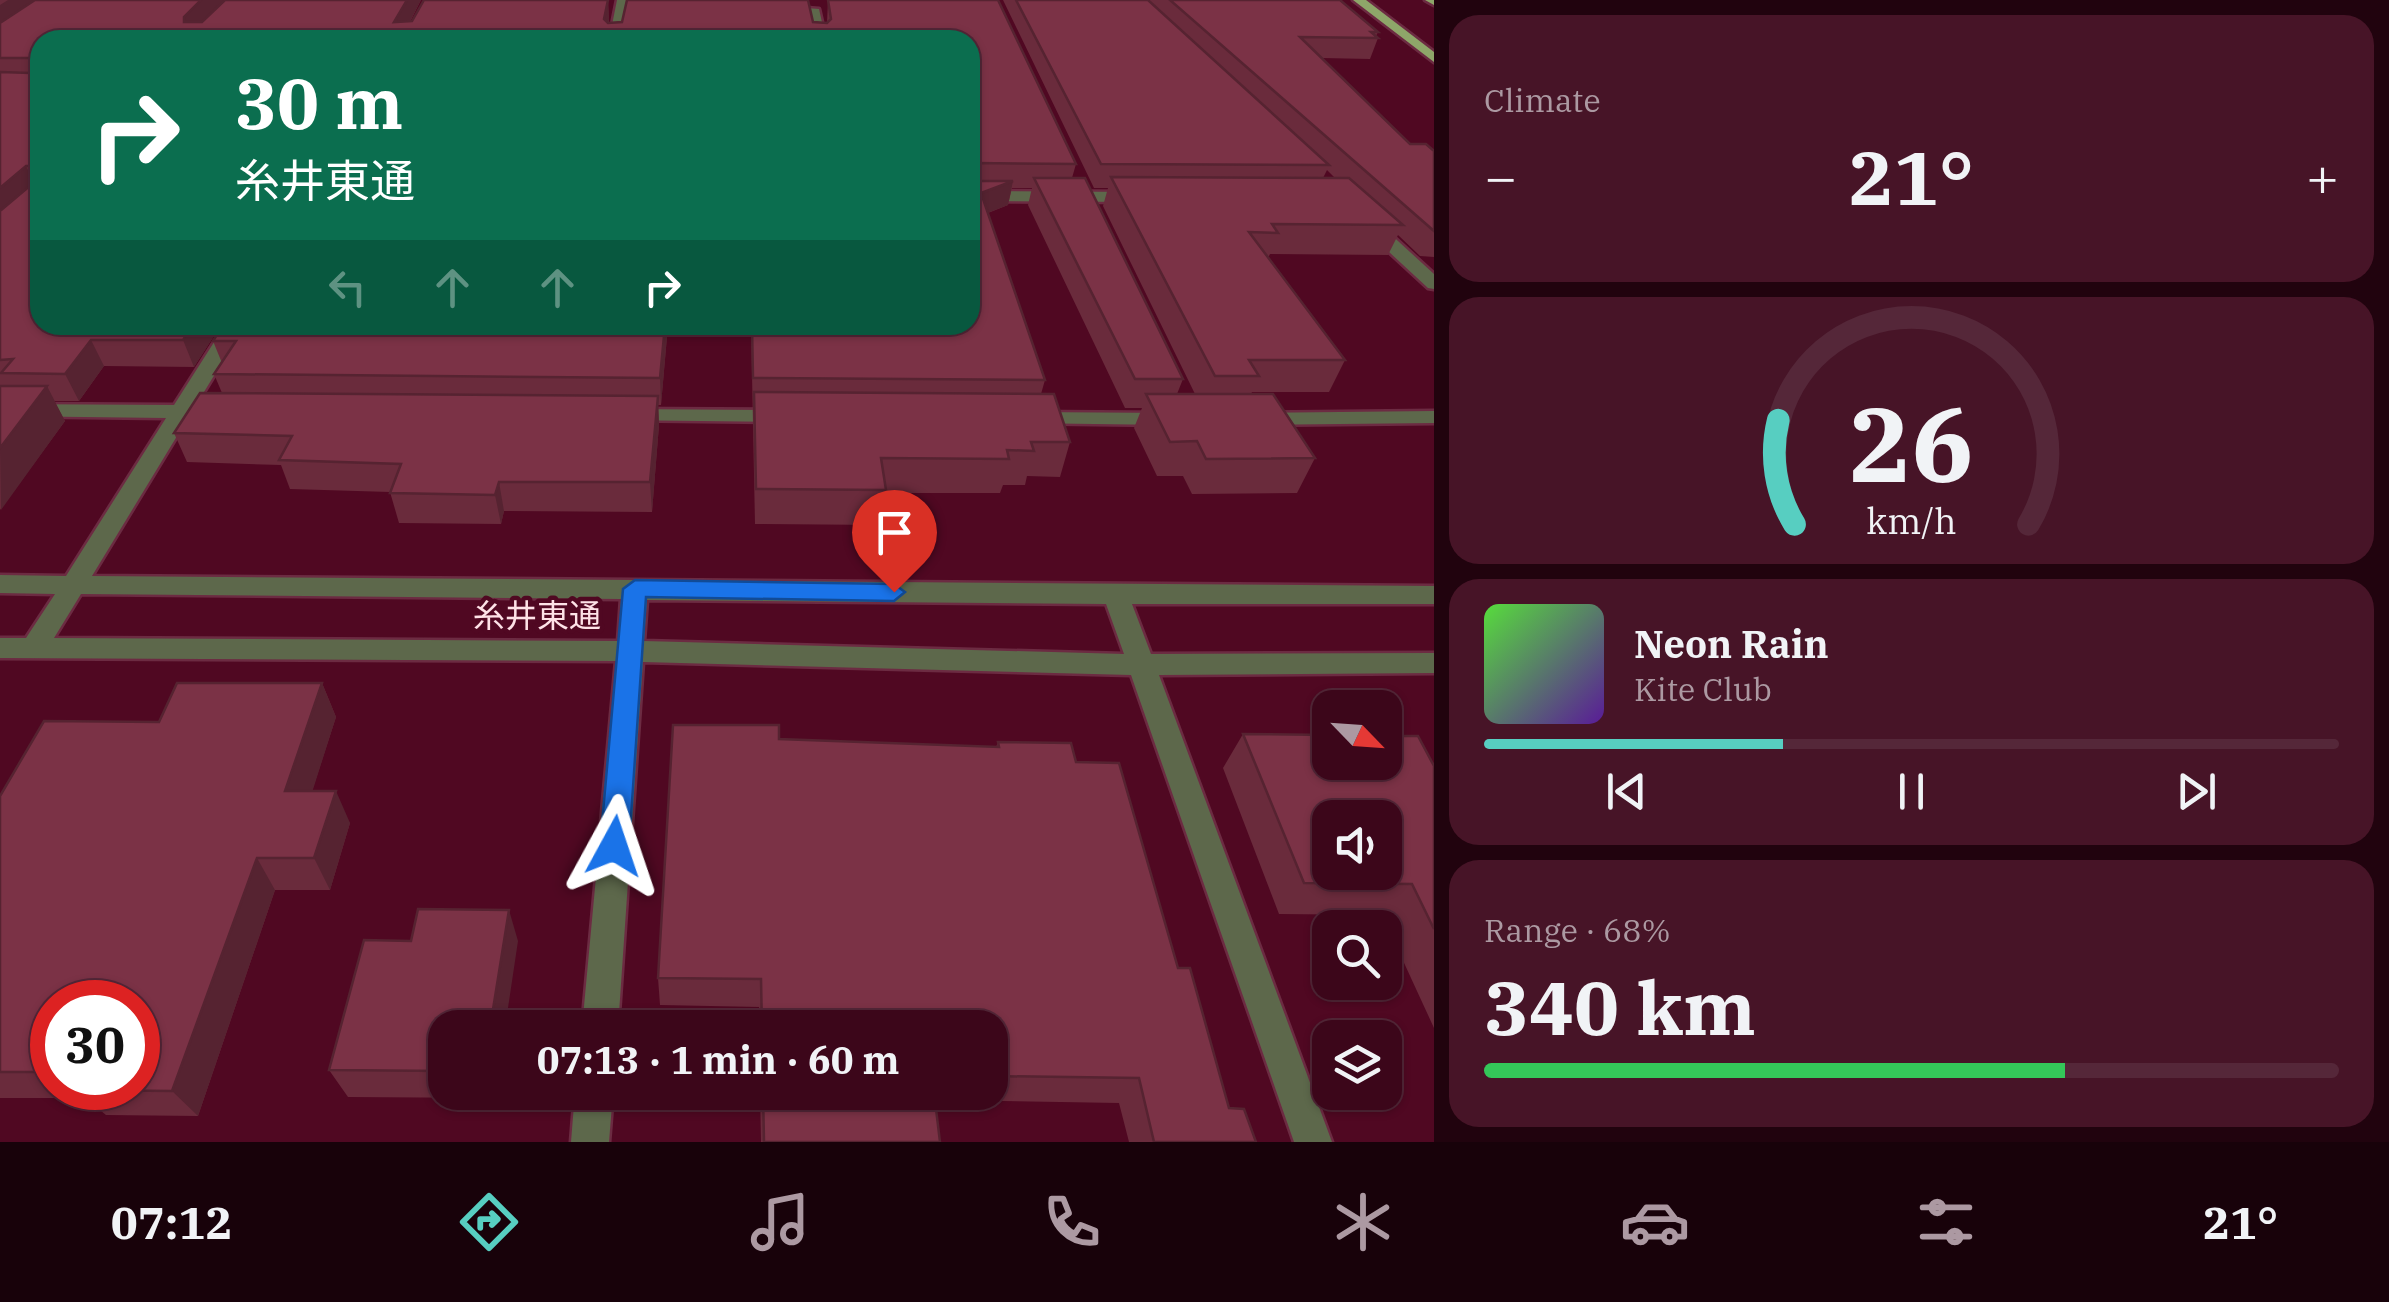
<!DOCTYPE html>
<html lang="en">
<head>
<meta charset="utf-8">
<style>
  :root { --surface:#3c061a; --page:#471427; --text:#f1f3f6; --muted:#ac99a2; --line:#552739; --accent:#57cec1 }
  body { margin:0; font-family:"IBM Plex Serif","Noto Sans JP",serif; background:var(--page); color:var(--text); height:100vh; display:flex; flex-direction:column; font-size:38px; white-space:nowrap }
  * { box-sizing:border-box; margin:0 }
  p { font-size:32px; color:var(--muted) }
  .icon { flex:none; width:55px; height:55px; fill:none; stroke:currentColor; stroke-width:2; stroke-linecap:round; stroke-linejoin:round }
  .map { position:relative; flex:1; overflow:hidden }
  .side { display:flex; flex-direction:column; gap:15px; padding:15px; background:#21030e; width:955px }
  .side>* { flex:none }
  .guide { position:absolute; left:30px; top:30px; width:950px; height:305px; border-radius:30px; box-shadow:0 2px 8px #0004,0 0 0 2px var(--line); background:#0b6e4f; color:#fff; overflow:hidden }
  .needle { width:65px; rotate:115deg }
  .controls { position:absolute; left:1312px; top:690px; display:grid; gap:20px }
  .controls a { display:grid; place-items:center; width:90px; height:90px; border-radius:20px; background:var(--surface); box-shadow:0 2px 8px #0004,0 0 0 2px var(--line); font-size:50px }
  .speed { position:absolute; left:30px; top:980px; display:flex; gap:20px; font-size:50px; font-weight:700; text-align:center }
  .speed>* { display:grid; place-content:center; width:130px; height:130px; border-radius:50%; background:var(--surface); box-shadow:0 2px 8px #0004,0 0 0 2px var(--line); line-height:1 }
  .speed .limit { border:15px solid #d22; background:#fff; color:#111 }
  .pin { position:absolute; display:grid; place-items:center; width:85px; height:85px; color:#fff; margin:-102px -42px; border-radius:50% 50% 50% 0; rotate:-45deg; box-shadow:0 0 10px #0007 }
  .pin .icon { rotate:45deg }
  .me { position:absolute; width:110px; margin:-55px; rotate:5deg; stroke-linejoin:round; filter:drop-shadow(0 0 8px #0008) }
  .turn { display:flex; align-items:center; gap:35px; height:210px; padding:0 40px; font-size:45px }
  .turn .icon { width:130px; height:130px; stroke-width:2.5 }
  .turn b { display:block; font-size:70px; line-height:85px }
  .lanes { display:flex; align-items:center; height:95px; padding:0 40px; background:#0003; justify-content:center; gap:50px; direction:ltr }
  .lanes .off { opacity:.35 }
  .big { font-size:75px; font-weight:700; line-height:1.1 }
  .side .card { flex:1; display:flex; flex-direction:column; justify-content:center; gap:15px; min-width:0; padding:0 35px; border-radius:30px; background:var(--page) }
  .side .dial { align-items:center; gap:0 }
  .dial svg { height:260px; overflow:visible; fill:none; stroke:var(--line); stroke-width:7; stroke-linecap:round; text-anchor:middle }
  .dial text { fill:var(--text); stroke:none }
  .song { display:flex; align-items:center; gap:30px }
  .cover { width:120px; height:120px; border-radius:15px; background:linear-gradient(135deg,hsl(110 70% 55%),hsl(270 70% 35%)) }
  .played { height:10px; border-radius:5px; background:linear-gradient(90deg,var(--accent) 35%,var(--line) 35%) }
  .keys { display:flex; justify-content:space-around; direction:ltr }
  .heat { display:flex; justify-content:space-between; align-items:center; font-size:55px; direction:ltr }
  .charge { height:15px; border-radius:8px; background:linear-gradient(90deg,#34c759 68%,var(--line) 0) }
  .trip { position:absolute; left:428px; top:1010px; width:580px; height:100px; border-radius:30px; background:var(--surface); box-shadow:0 2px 8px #0004,0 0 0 2px var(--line); font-weight:700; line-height:100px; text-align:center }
  .dock { display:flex; height:160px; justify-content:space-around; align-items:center; background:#18020a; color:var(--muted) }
  .dock .icon { width:70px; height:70px }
  .dock .current { color:var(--accent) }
  .dock b { font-size:45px; color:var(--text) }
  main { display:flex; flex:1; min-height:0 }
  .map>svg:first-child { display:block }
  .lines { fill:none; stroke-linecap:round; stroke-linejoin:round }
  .minor-casing { stroke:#6c2b42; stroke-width:5 }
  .major-casing { stroke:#6c2b42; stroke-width:5 }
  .minor { fill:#5d684b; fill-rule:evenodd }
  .major { fill:#8ea669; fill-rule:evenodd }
  .wall { fill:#6a2b3c; fill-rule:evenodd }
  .shaded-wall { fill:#562331 }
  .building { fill:#7b3246; stroke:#562331; stroke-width:2.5; fill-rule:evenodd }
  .route { fill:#1a73e8; stroke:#114b97; stroke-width:2.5 }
  .labels { text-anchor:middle; stroke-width:9; stroke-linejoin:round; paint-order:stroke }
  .street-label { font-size:32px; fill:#fee2e7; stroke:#500822 }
</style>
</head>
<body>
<main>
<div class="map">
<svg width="1434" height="1142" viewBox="0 0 1434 1142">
  <rect width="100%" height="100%" fill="#500822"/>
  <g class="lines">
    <g class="minor-casing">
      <path id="minor" d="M617,0H629L621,40H609Z
        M780,6L819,9L826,40H814L810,14L776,12Z
        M970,191L1137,192L1145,197L1137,202L970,201Z
        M1362,219H1374L1434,274V289L1428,288L1362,227Z
        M225,325H245L196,405L219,406L230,412L219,418H188L92,576L1434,586V604H1132L1151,654L1434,653V673L1159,675L1332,1142H1294L1131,675L643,662L618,1028H582L616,661L0,658V638H26L55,594L0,593V575L66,576L166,418L0,416V404L174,405ZM81,594L621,599L618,641L54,638ZM647,600L1106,604L1124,654L644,641Z
        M624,409L784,410L795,416L784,422L616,420L613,415L616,410Z
        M1434,411V423L1254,425L1243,419L1254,413Z
        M1029,412L1169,413L1180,419L1169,425L1021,423L1018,418L1021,413Z
        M575,1092H613L609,1142H571Z"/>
    </g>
    <g class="major-casing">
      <path id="major" d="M1353,0H1366L1434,52V62Z
        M1425,0H1434V5Z"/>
    </g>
    <use href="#minor" class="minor"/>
    <use href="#major" class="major"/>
  </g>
  <path class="wall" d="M0,0H421L410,22L412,21L424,0H608L609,23L622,22L627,0H808L813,22L827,23L828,0H998L1076,164L1072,178H1085L1183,379L1177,394H1195L1103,206L1108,188H1094L1003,0H1340L1378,32L1376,36L1378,38L1370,59L1322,58L1410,144H1426L1434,151V257L1420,256L1398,235L1388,255L1270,254L1268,258L1345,360L1329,392H1252L1251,394H1273L1315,458L1297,493L1192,494L1183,476H1157L1134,428L1142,408H1125L1028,205L1032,188H1012L1008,205L988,213L1045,380L1041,394H1054L1070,442L1060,477L1027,476L1025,485H1003L1000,493H886L881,525L755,524L751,325H970V40H40V325H221L194,367L104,366L79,401H54L65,421L0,510ZM1327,170L1335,178H1323Z
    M668,325L661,405H658L659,425L652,512L504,511L501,524L399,523L390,492L290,489L281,465L187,462L174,433L222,393L214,374L222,363L213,341Z
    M322,683L336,717L312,791L350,823L330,890H275L198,1116L106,1115L85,1098H0V796ZM52,1002L138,1088H52Z
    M1243,734L1434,766V1028L1382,915L1279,914L1223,768Z
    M779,739L996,747L998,742L1076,762L1178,968L1229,1108L1256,1142H1129L1119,1103L935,1100L940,1142H761L760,1092H990V1028H759V1007L660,1005L658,978Z
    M518,941L445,1028V1092H495L494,1098L348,1097L329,1070Z"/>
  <path class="shaded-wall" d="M8,0H45L0,31V5Z
    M201,0H228L190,37L184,22V17Z
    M407,0H421L400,40L394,22Z
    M608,0L609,19L605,39L604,19Z
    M26,166L38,190L0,223V188Z
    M1013,181L1008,205L977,217L981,193Z
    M193,325H221L194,367L183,340Z
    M665,325H668L661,405L660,378Z
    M91,340L104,366L79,401L65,374Z
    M47,386L65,421L1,510L0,448Z
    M658,396L659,425L652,512L650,482Z
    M499,482L504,511L501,524L495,495Z
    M322,683L336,717L302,824L285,791Z
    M336,791L350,823L330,890L314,858Z
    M257,858L275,890L198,1116L172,1091Z
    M509,910L518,941L505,1028H490Z"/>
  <path class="building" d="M35,0H201L184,17V22H202L225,0H407L394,22L412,21L424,0H608L604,19L608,23L622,22L627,0H808L813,22L827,23L831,19L828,0H998L1076,164L974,163L970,167L974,181H1013L981,193L1045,380L753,378L752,325H970V40H40V325H193L183,340H91L65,374L1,373L13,359L0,360V211L31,185V166H26L0,188V72L30,73L34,61L31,58H0V23Z
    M1016,0H1148L1329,165L1101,164Z
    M1170,0H1340L1378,32H1371L1378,38L1300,37L1410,144H1426L1434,151V231Z
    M1111,177L1349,178L1403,225L1272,224L1278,233L1249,232L1345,360H1249L1259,376H1215Z
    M1034,178H1085L1183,379H1135Z
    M223,325H665L660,378L214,374L236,341H213Z
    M0,386H47L0,448Z
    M754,392L1054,394L1070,442H1031L1034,451L1007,450L1009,459L881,458L886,490L756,489Z
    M200,393L658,396L650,482H499L495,495L390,493L401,464L279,460L292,436L174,433Z
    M1146,394H1273L1315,458L1206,459L1197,441L1170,442Z
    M177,683H322L285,791H336L314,858H257L172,1091L75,1090L76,1088H138V1002H52V1072H0V796L44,721L159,722Z
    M673,725H779V739L999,747L998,742L1071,743L1076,762L1119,763L1178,968H1190L1229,1108L1244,1109L1256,1142H1154L1139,1078L990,1076V1028H762L761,979L658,978Z
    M1243,734L1330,735V762H1385V736H1418L1434,766V929L1412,884L1304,883ZM1330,818H1385V872H1330Z
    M418,909L509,910L490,1028H445V1071L329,1070L364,940L411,941Z
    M763,1092H934L940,1142H764Z"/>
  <path class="route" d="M635,580L894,584L905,592L894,601L646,597L629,846L625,855L614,859L604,855L600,846L623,589Z"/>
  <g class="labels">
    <g class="street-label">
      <text x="537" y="627">糸井東通</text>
    </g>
  </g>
</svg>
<div class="controls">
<a><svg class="needle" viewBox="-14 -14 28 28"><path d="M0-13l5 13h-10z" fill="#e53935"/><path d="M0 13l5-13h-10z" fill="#ac99a2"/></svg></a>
<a><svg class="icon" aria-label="sound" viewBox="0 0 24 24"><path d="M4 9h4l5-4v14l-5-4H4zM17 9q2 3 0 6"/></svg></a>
<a><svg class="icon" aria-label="search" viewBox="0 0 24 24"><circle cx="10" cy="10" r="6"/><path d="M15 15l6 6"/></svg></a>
<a><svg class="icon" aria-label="layers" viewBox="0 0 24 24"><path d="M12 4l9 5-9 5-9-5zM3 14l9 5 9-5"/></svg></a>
</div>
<div class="speed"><div class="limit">30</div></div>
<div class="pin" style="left:894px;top:592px;background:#d93025"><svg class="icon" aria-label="arrive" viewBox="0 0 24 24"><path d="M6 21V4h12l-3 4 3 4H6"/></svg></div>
<svg class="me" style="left:614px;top:846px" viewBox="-20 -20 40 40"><path d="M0-17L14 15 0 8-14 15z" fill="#1a73e8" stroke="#fff" stroke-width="4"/></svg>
<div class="trip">07:13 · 1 min · 60 m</div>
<div class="guide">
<div class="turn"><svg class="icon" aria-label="right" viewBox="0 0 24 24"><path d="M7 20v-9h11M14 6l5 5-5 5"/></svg><div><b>30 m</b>糸井東通</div></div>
<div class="lanes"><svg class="icon off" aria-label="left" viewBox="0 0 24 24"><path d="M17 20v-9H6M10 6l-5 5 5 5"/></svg><svg class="icon off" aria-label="ahead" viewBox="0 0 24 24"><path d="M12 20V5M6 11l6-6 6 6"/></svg><svg class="icon off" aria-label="ahead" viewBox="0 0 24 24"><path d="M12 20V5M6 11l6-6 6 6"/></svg><svg class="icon" aria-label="right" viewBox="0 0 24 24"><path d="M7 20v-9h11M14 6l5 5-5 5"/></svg></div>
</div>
</div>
<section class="side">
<div class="card"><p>Climate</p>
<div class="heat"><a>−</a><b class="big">21°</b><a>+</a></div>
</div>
<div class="card dial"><svg viewBox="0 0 100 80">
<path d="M14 69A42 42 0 1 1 86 69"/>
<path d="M14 69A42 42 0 0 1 9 37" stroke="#57cec1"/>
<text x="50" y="56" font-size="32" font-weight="700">26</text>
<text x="50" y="72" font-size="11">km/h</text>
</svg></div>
<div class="card">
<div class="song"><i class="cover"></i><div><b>Neon Rain</b><p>Kite Club</p></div></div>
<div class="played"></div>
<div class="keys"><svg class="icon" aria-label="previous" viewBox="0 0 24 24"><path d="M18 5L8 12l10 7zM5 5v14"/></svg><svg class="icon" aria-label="pause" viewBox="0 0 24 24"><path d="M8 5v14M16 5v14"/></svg><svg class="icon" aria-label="next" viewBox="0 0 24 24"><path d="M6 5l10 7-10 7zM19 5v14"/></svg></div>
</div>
<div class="card"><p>Range · 68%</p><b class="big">340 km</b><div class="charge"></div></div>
</section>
</main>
<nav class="dock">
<b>07:12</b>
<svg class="icon current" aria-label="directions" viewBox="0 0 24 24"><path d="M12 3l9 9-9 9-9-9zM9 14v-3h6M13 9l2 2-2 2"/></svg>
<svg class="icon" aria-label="music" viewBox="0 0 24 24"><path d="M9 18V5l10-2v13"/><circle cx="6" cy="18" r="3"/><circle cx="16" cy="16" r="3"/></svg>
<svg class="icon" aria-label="phone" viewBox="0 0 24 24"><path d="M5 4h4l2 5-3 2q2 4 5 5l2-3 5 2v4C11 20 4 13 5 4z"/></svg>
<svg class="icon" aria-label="climate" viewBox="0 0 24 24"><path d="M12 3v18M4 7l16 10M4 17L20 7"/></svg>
<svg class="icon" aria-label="car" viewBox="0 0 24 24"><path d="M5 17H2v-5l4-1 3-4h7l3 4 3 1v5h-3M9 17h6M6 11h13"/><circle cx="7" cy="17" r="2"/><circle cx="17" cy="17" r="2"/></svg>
<svg class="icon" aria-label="filters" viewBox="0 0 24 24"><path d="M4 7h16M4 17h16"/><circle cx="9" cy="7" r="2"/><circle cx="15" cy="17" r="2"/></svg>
<b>21°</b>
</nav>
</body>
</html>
